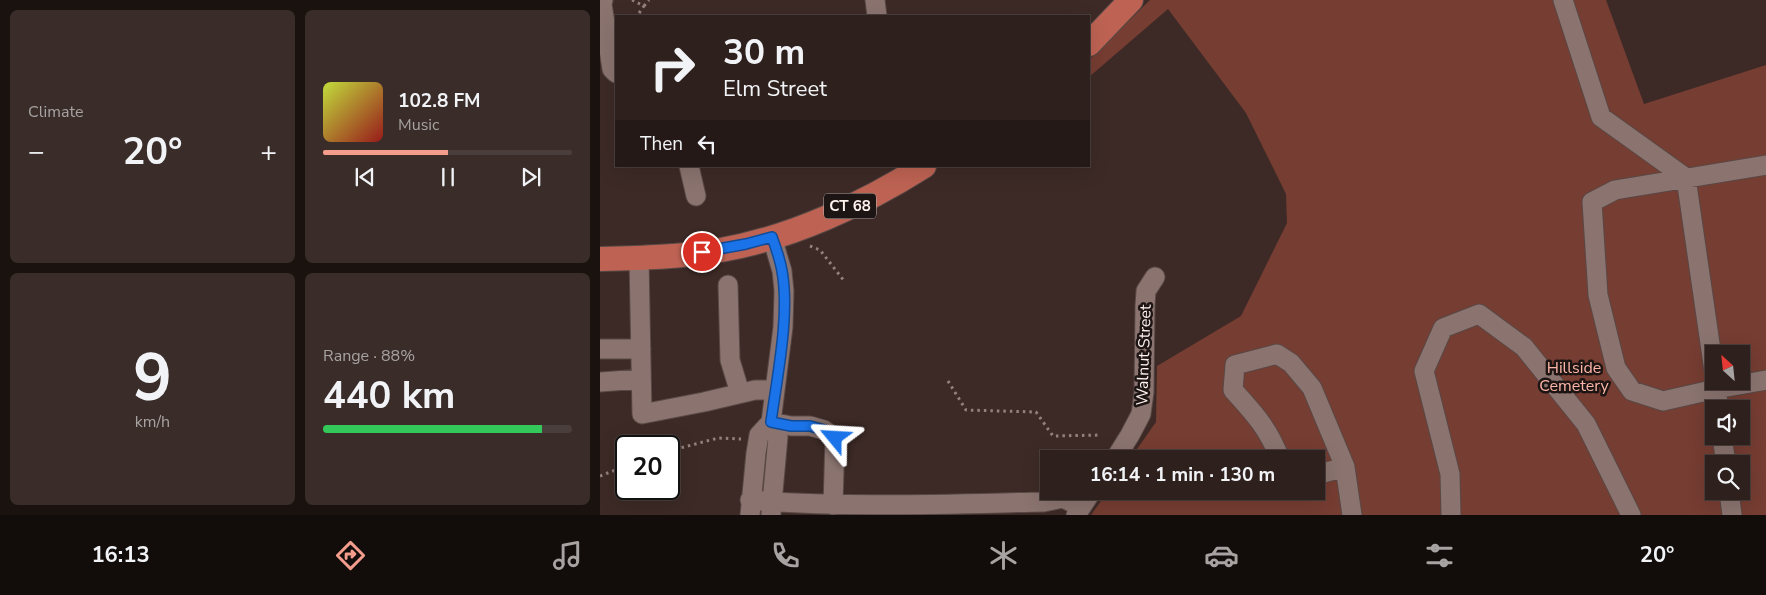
<!DOCTYPE html>
<html lang="en">
<head>
<meta charset="utf-8">
<style>
  :root { --surface:#2e201c; --page:#3a2d29; --text:#f1f3f6; --muted:#a7a3a3; --line:#493e3b; --accent:#f49d8c }
  body { margin:0; font-family:"Nunito Sans",sans-serif; background:var(--page); color:var(--text); height:100vh; display:flex; flex-direction:column; font-size:19px; white-space:nowrap }
  * { box-sizing:border-box; margin:0 }
  p { font-size:16px; color:var(--muted) }
  .icon { flex:none; width:28px; height:28px; fill:none; stroke:currentColor; stroke-width:2; stroke-linecap:round; stroke-linejoin:round }
  .map { position:relative; flex:1; overflow:hidden }
  .drawer { display:flex; flex-direction:column; gap:10px; padding:10px; background:#19120f; width:600px }
  .drawer>* { flex:none }
  .hud { position:absolute; left:15px; top:15px; width:475px; height:152px; border-radius:0px; box-shadow:0 5px 20px #0002,0 0 0 1px var(--line); background:#2e201c; color:var(--text); overflow:hidden }
  .needle { width:32px; rotate:333deg }
  .fabs { position:absolute; left:1105px; top:345px; display:grid; gap:10px }
  .fabs a { display:grid; place-items:center; width:45px; height:45px; border-radius:0px; background:var(--surface); box-shadow:0 5px 20px #0002,0 0 0 1px var(--line); font-size:25px }
  .speed { position:absolute; left:15px; top:435px; display:flex; gap:10px; font-size:25px; font-weight:700; text-align:center }
  .speed>* { display:grid; place-content:center; width:65px; height:65px; border-radius:50%; background:var(--surface); box-shadow:0 5px 20px #0002,0 0 0 1px var(--line); line-height:1 }
  .speed .limit { border:2px solid #111; border-radius:8px; background:#fff; color:#111 }
  .pin { position:absolute; display:grid; place-items:center; width:42px; height:42px; color:#fff; margin:-21px; border:2px solid #fff; border-radius:50%; box-shadow:0 1px 5px #0007 }
  .me { position:absolute; width:55px; margin:-28px; rotate:297deg; stroke-linejoin:round; filter:drop-shadow(0 0 4px #0008) }
  .turn { display:flex; align-items:center; gap:18px; height:105px; padding:0 25px; font-size:22px }
  .turn .icon { width:65px; height:65px; stroke-width:2.5 }
  .turn b { display:block; font-size:35px; line-height:42px }
  .then { display:flex; align-items:center; height:48px; padding:0 25px; background:#0003; gap:10px; font-size:19px }
  .big { font-size:38px; font-weight:700; line-height:1.1 }
  .drawer .tile { flex:1; display:flex; flex-direction:column; justify-content:center; gap:8px; min-width:0; padding:0 18px; border-radius:8px; background:var(--page) }
  .drawer .dial { align-items:center; gap:0 }
  .dial b { font-size:65px; line-height:1 }
  .song { display:flex; align-items:center; gap:15px }
  .cover { width:60px; height:60px; border-radius:8px; background:linear-gradient(135deg,hsl(70 70% 55%),hsl(0 70% 35%)) }
  .played { height:5px; border-radius:2px; background:linear-gradient(90deg,var(--accent) 50%,var(--line) 50%) }
  .keys { display:flex; justify-content:space-around; direction:ltr }
  .heat { display:flex; justify-content:space-between; align-items:center; font-size:28px; direction:ltr }
  .charge { height:8px; border-radius:4px; background:linear-gradient(90deg,#34c759 88%,var(--line) 0) }
  .drawer .tiles { flex:1; display:grid; gap:10px; grid-template-columns:repeat(2,1fr) }
  .trip { position:absolute; left:440px; top:450px; width:285px; height:50px; border-radius:0px; background:var(--surface); box-shadow:0 5px 20px #0002,0 0 0 1px var(--line); font-weight:700; line-height:50px; text-align:center }
  .dock { display:flex; height:80px; justify-content:space-around; align-items:center; background:#120d0b; color:var(--muted) }
  .dock .icon { width:35px; height:35px }
  .dock .selected { color:var(--accent) }
  .dock b { font-size:22px; color:var(--text) }
  main { display:flex; flex:1; min-height:0 }
  .map>svg:first-child { display:block }
  .green { fill:#763d32; fill-rule:evenodd }
  .lines { fill:none; stroke-linecap:round; stroke-linejoin:round }
  .minor-casing { stroke:#584845; stroke-width:21 }
  .major-casing { stroke:#584845; stroke-width:26 }
  .path { stroke:#92817e; stroke-width:3; stroke-dasharray:2.5 4; stroke-linecap:butt }
  .minor { stroke:#8b7470; stroke-width:19 }
  .major { stroke:#be6353; stroke-width:24 }
  .route-casing { stroke:#114b97; stroke-width:12 }
  .route { stroke:#1a73e8; stroke-width:9 }
  .labels { text-anchor:middle; stroke-width:5; stroke-linejoin:round; paint-order:stroke }
  .shield { fill:#1d1513; stroke:#baafac; stroke-width:1 }
  .shield-label { font-size:15px; font-weight:bold; fill:#fef1ee }
  .street-label { font-size:16px; fill:#fef1ee; stroke:#1d1513 }
  .park-label { font-size:16px; fill:#fcb5a7; stroke:#1d1513 }
</style>
</head>
<body>
<main>
<section class="drawer">
<div class="tiles">
<div class="tile"><p>Climate</p>
<div class="heat"><a>−</a><b class="big">20°</b><a>+</a></div>
</div>
<div class="tile">
<div class="song"><i class="cover"></i><div><b>102.8 FM</b><p>Music</p></div></div>
<div class="played"></div>
<div class="keys"><svg class="icon" aria-label="previous" viewBox="0 0 24 24"><path d="M18 5L8 12l10 7zM5 5v14"/></svg><svg class="icon" aria-label="pause" viewBox="0 0 24 24"><path d="M8 5v14M16 5v14"/></svg><svg class="icon" aria-label="next" viewBox="0 0 24 24"><path d="M6 5l10 7-10 7zM19 5v14"/></svg></div>
</div>
<div class="tile dial"><b>9</b><p>km/h</p></div>
<div class="tile"><p>Range · 88%</p><b class="big">440 km</b><div class="charge"></div></div>
</div>
</section>
<div class="map">
<svg width="1166" height="515" viewBox="0 0 1166 515">
  <rect width="100%" height="100%" fill="#3d2a26"/>
  <path class="green" d="M550,0H1006L1044,104L1166,65V515H491L508,491H716V459H530L556,422L557,366L641,316L687,223L686,194L646,113L568,9L489,77V60ZM1114,354H1141V381H1114ZM1114,409H1141V436H1114ZM1114,464H1141V491H1114Z"/>
  <g class="lines">
    <g class="minor-casing">
      <path id="minor" d="M3,0L2,4L12,69L16,73
        M275,0L277,16
        M963,0L1001,117L1086,178L1114,371
        M89,166L96,196
        M39,258L42,414L104,402L155,390H175
        M128,285L130,360L140,393
        M0,349H41
        M1115,381L1116,389L1166,380
        M0,382L41,379
        M1119,409L1116,389L1063,401L1032,391L1016,368L998,295L992,202L1015,190L1166,165
        M171,422L191,426H210L224,430L235,438L233,505
        M171,422L178,437L171,514
        M1122,436L1126,464
        M515,459L530,435L541,414L544,392L545,306L546,291L555,277
        M680,459C668,428 654,413 633,390L635,365L677,354L691,363L712,388L745,467L752,515
        M716,475L745,467
        M1129,491L1132,515
        M150,500C248,508 347,504 444,502L463,498L481,507
        M150,515L156,453L159,435L171,422L183,327L184,291L182,271L172,237
        M476,515L492,491
        M851,515L850,474L824,371L843,328L879,314L924,347L986,424L1031,515"/>
    </g>
    <g class="major-casing">
      <path id="major" d="M489,44L531,0
        M0,259C41,258 81,257 121,250C191,238 264,204 324,166"/>
    </g>
    <path class="path" d="M32,0L44,6L37,16
      M44,6L49,0
      M210,246L220,250L245,282
      M348,381L366,410L436,412L453,436L501,435
      M69,451L118,438L141,439
      M0,476L26,466"/>
    <use href="#minor" class="minor"/>
    <use href="#major" class="major"/>
  </g>
  <g class="lines">
    <g class="route-casing">
      <path id="route" d="M102,252L146,244L172,237C176,248 180,259 182,271C190,315 177,377 171,422L191,426H210L224,430L235,438"/>
    </g>
    <use href="#route" class="route"/>
  </g>
  <g class="labels">
    <rect class="shield" x="224" y="193.5" width="52" height="25" rx="4"/>
    <g class="shield-label">
      <text x="250" y="211">CT 68</text>
    </g>
    <g class="street-label">
      <text transform="translate(543 355) rotate(-88)" y="6">Walnut Street</text>
    </g>
    <g class="park-label">
      <text x="974" y="373">Hillside<tspan x="974" dy="18">Cemetery</tspan></text>
    </g>
  </g>
</svg>
<div class="fabs">
<a><svg class="needle" viewBox="-14 -14 28 28"><path d="M0-13l5 13h-10z" fill="#e53935"/><path d="M0 13l5-13h-10z" fill="#a7a3a3"/></svg></a>
<a><svg class="icon" aria-label="sound" viewBox="0 0 24 24"><path d="M4 9h4l5-4v14l-5-4H4zM17 9q2 3 0 6"/></svg></a>
<a><svg class="icon" aria-label="search" viewBox="0 0 24 24"><circle cx="10" cy="10" r="6"/><path d="M15 15l6 6"/></svg></a>
</div>
<div class="speed"><div class="limit">20</div></div>
<div class="pin" style="left:102px;top:252px;background:#d93025"><svg class="icon" aria-label="arrive" viewBox="0 0 24 24"><path d="M6 21V4h12l-3 4 3 4H6"/></svg></div>
<svg class="me" style="left:235px;top:438px" viewBox="-20 -20 40 40"><path d="M0-17L14 15 0 8-14 15z" fill="#1a73e8" stroke="#fff" stroke-width="4"/></svg>
<div class="trip">16:14 · 1 min · 130 m</div>
<div class="hud">
<div class="turn"><svg class="icon" aria-label="right" viewBox="0 0 24 24"><path d="M7 20v-9h11M14 6l5 5-5 5"/></svg><div><b>30 m</b>Elm Street</div></div>
<div class="then">Then<svg class="icon" aria-label="left" viewBox="0 0 24 24"><path d="M17 20v-9H6M10 6l-5 5 5 5"/></svg></div>
</div>
</div>
</main>
<nav class="dock">
<b>16:13</b>
<svg class="icon selected" aria-label="directions" viewBox="0 0 24 24"><path d="M12 3l9 9-9 9-9-9zM9 14v-3h6M13 9l2 2-2 2"/></svg>
<svg class="icon" aria-label="music" viewBox="0 0 24 24"><path d="M9 18V5l10-2v13"/><circle cx="6" cy="18" r="3"/><circle cx="16" cy="16" r="3"/></svg>
<svg class="icon" aria-label="phone" viewBox="0 0 24 24"><path d="M5 4h4l2 5-3 2q2 4 5 5l2-3 5 2v4C11 20 4 13 5 4z"/></svg>
<svg class="icon" aria-label="climate" viewBox="0 0 24 24"><path d="M12 3v18M4 7l16 10M4 17L20 7"/></svg>
<svg class="icon" aria-label="car" viewBox="0 0 24 24"><path d="M5 17H2v-5l4-1 3-4h7l3 4 3 1v5h-3M9 17h6M6 11h13"/><circle cx="7" cy="17" r="2"/><circle cx="17" cy="17" r="2"/></svg>
<svg class="icon" aria-label="filters" viewBox="0 0 24 24"><path d="M4 7h16M4 17h16"/><circle cx="9" cy="7" r="2"/><circle cx="15" cy="17" r="2"/></svg>
<b>20°</b>
</nav>
</body>
</html>
